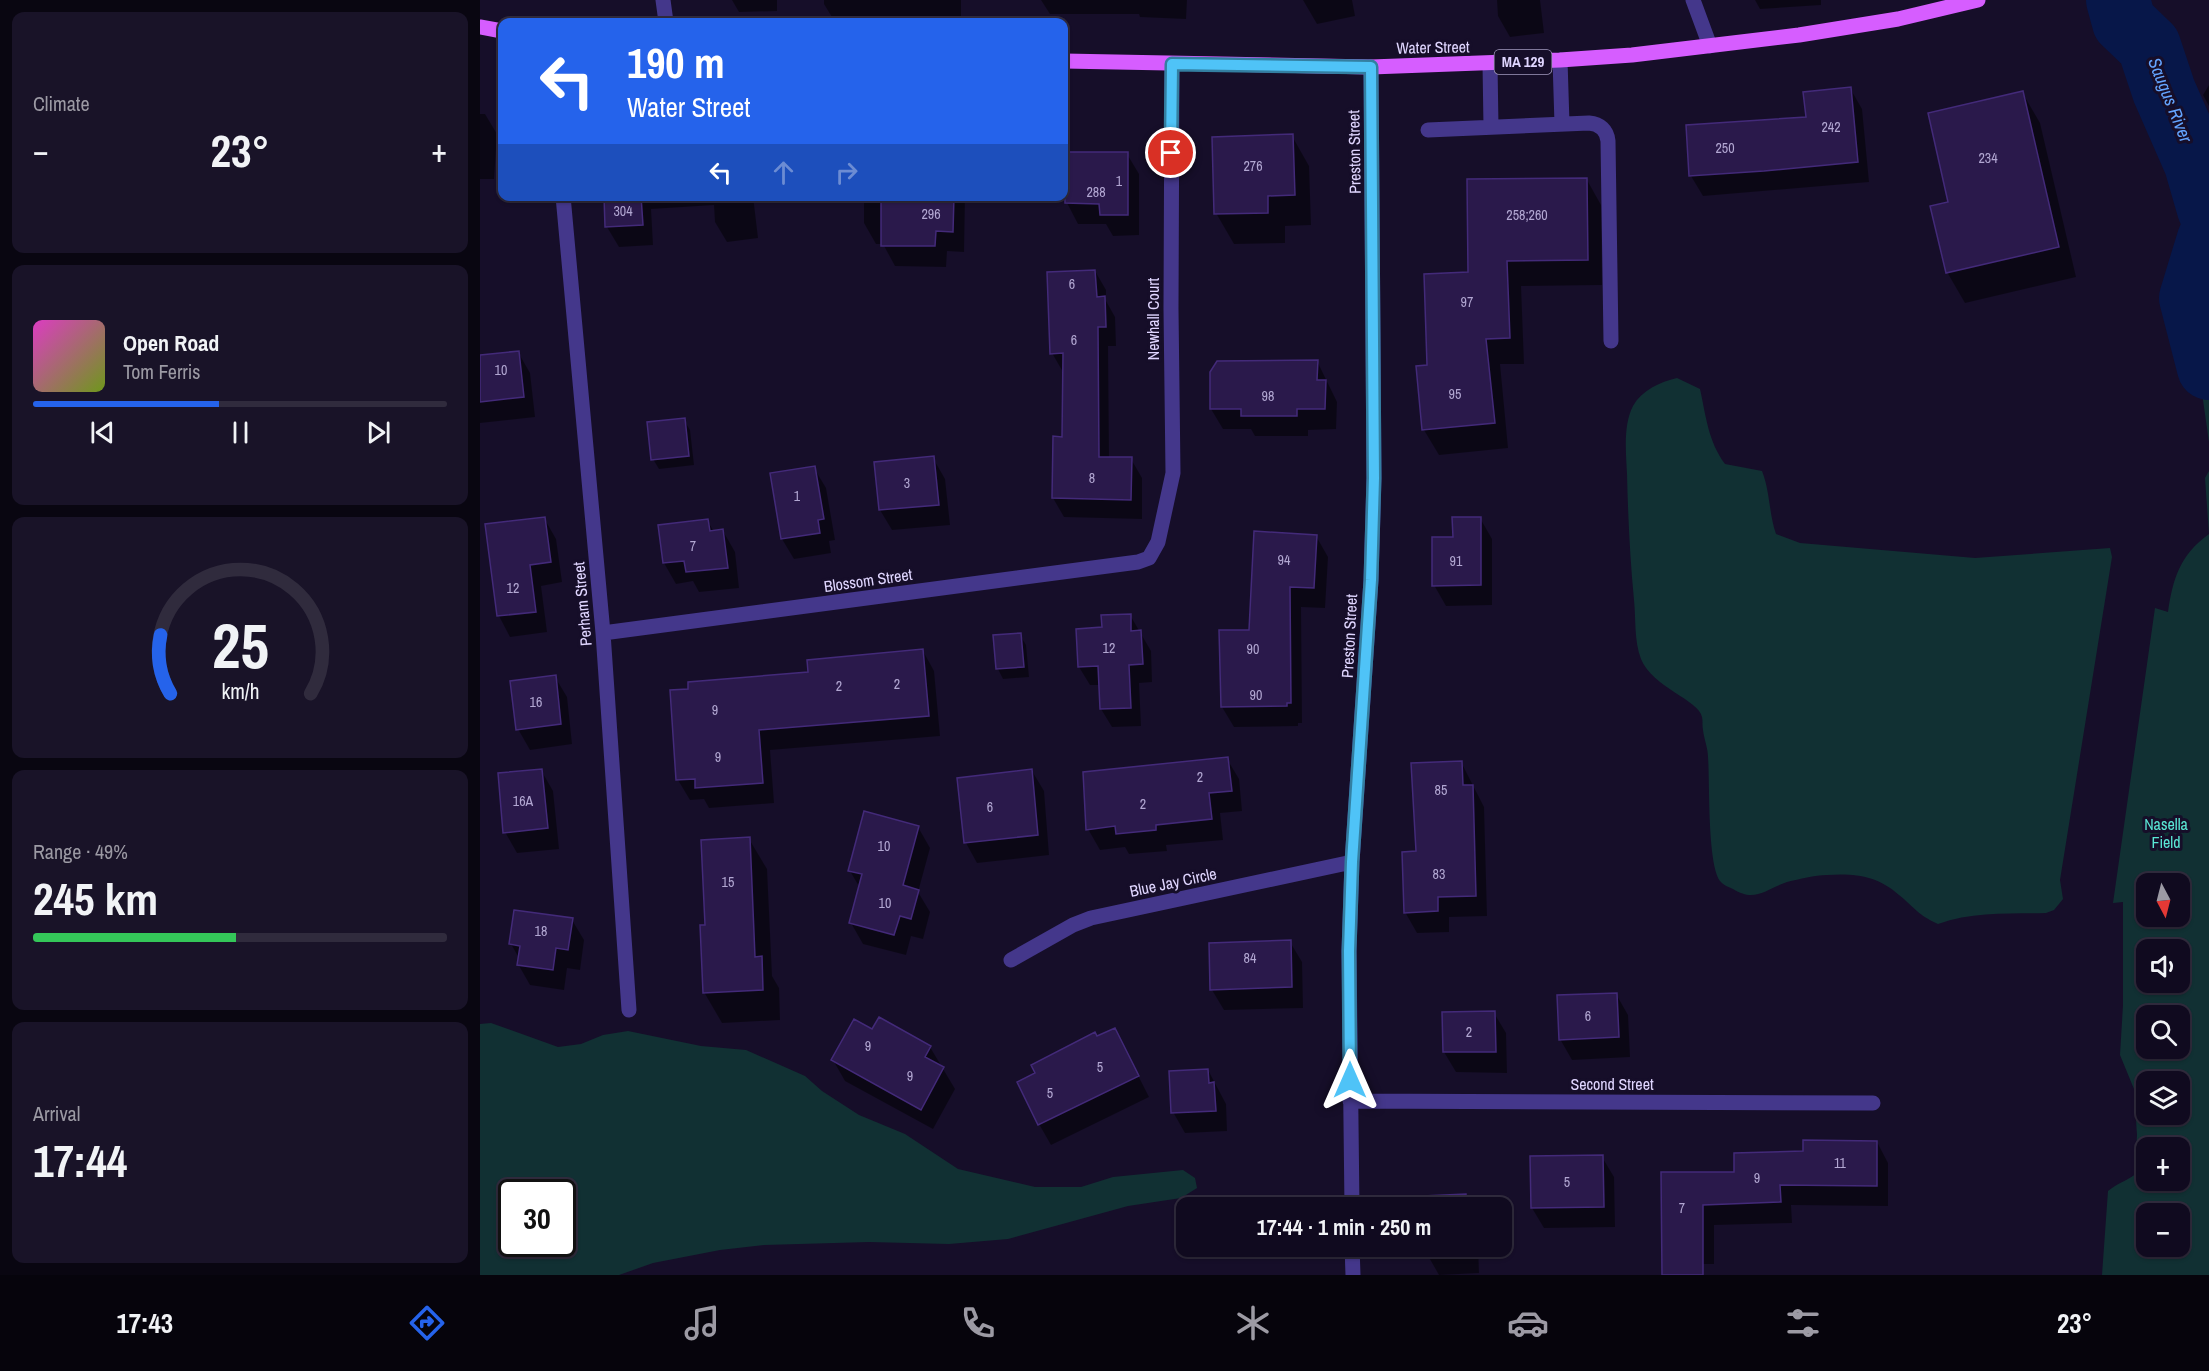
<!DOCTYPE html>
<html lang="en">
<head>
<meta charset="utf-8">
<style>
  :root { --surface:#100a1f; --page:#191328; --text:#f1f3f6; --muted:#9c9aa4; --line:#302b3d; --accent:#2563eb }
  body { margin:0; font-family:"Archivo Narrow",sans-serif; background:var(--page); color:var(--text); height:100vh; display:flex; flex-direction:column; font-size:22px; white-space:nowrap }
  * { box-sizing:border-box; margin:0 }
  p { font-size:20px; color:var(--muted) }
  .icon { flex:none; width:33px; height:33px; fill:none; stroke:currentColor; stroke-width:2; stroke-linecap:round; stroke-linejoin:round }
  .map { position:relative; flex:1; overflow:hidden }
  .panel { display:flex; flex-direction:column; gap:12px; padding:12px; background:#090611; width:480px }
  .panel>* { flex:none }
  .guide { position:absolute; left:18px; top:18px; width:570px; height:183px; border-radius:12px; box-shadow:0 2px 4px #0004,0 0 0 2px var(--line); background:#2563eb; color:#fff; overflow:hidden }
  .needle { width:39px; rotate:173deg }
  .buttons { position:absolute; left:1656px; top:873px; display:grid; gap:12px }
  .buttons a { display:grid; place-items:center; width:54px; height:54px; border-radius:12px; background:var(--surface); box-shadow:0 2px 4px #0004,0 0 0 2px var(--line); font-size:30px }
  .speed { position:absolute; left:18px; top:1179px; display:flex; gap:12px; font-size:30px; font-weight:700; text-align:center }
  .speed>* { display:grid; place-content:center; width:78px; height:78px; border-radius:50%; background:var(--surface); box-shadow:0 2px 4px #0004,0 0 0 2px var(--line); line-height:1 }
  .speed .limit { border:3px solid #111; border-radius:9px; background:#fff; color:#111 }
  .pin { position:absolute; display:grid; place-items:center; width:51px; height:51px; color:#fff; margin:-26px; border:3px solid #fff; border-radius:50%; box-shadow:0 2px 6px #0007 }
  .me { position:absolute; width:66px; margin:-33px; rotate:0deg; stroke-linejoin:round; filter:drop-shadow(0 0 4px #0008) }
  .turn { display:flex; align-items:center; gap:21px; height:126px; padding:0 30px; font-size:27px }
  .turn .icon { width:78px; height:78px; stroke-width:2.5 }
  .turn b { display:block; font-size:42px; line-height:51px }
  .lanes { display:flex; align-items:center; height:57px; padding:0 30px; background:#0003; justify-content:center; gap:30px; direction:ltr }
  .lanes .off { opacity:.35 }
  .big { font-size:45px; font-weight:700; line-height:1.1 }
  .panel .tile { flex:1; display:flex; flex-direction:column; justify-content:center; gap:9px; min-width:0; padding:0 21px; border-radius:12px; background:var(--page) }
  .panel .dial { align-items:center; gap:0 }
  .dial svg { height:156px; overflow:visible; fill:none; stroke:var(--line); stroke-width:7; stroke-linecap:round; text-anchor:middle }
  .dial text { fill:var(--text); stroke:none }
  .song { display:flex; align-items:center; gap:18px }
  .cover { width:72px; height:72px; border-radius:9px; background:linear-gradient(135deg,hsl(310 70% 55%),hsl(80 70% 35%)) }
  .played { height:6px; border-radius:3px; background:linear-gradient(90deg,var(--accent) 45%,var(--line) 45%) }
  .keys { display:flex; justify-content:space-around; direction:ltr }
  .heat { display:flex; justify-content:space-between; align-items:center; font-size:33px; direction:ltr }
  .charge { height:9px; border-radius:4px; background:linear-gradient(90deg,#34c759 49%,var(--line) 0) }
  .trip { position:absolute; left:696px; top:1197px; width:336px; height:60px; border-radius:12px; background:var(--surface); box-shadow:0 2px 4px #0004,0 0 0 2px var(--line); font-weight:700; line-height:60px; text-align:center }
  .tabs { display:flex; height:96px; justify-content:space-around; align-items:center; background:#06040c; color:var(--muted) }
  .tabs .icon { width:42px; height:42px }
  .tabs .current { color:var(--accent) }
  .tabs b { font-size:27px; color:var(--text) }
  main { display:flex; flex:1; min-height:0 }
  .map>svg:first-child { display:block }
  .green { fill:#113033; fill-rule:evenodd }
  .shadow { fill:#0007 }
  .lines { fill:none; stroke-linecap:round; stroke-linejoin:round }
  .river { stroke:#071749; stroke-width:64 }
  .building { fill:#2a194b; stroke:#432a79; stroke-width:1.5 }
  .lane { stroke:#44378b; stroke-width:15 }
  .street { stroke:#44378b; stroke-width:15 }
  .primary { stroke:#d65dff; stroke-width:15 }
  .route-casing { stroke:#337fa1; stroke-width:15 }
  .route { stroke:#4fc3f7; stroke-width:10 }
  .labels { text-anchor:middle; stroke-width:6; stroke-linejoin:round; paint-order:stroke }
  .number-label { font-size:14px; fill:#b2a7d2 }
  .shield { fill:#160e29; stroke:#a39abf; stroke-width:1.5 }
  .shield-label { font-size:15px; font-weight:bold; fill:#e0d6ff }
  .street-label { font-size:16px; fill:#e0d6ff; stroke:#160e29 }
  .park-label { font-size:16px; fill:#5ae7d5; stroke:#160e29 }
  .water-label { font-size:18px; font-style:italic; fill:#64a4ff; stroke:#160e29 }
</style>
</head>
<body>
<main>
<section class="panel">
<div class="tile"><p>Climate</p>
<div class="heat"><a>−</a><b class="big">23°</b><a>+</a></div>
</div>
<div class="tile">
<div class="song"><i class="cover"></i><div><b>Open Road</b><p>Tom Ferris</p></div></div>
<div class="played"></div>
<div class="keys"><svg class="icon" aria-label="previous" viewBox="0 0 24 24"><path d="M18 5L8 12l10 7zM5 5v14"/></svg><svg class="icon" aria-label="pause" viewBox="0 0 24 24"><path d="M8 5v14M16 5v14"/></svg><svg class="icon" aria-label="next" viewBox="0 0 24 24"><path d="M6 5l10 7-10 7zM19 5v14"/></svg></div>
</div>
<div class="tile dial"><svg viewBox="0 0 100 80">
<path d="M14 69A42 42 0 1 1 86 69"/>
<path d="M14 69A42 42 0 0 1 9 39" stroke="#2563eb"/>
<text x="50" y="56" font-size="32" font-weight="700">25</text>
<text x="50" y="72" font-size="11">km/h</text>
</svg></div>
<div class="tile"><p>Range · 49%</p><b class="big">245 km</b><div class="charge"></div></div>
<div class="tile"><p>Arrival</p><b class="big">17:44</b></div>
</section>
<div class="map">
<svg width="1729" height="1275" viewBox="0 0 1729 1275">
  <rect width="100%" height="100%" fill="#160e29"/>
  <path class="green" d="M1729,305V442L1716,351Z
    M1197,378L1220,389C1226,416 1228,441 1245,464L1282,471C1290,491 1289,514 1296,534L1320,543L1495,558L1630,548L1632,557L1580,880L1583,899L1574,910L1566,913C1530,914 1493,911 1458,924C1438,915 1435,908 1419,895C1398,876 1375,873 1347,875C1334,875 1320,879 1307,882C1286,889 1275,903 1253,889C1249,887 1243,885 1241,882C1227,867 1230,781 1228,757C1228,748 1224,739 1223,730C1222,726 1223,721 1222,717C1219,700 1172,687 1161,659C1154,641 1156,619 1154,600C1150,558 1148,516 1147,474C1146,453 1143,425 1153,406C1162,390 1180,382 1197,378Z
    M1729,471V1275H1622L1628,1191C1640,1181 1650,1181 1661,1169L1656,1154L1657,1135L1654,1089L1640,1055L1643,1005V902L1633,903L1675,608L1688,612C1693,578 1700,555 1729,534L1725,478ZM1666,884H1700V916H1666ZM1666,950H1700V982H1666ZM1666,1016H1700V1048H1666ZM1666,1082H1700V1114H1666ZM1666,1148H1700V1180H1666ZM1666,1214H1700V1246H1666Z
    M11,1023L78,1047L101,1044L123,1035L148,1031L221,1046L266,1050L325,1076L342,1091L379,1115L425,1134L478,1169L555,1187H601L633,1177L703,1170L715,1178L717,1188L701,1198L648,1206L528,1239L469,1244L389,1242L284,1245L240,1250L173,1263L139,1275H0V1024ZM32,1192H82V1244H32Z"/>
  <path class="shadow" d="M252,0H297V11L259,12Z
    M344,0H481V22H355L344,4Z
    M561,0H707L706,19L660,17L659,14H570Z
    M823,0H872L875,16L837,24Z
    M1017,0H1060L1064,33L1030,37L1018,16Z
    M1275,0H1341V5L1280,9Z
    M1729,85V106L1723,95Z
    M1370,88L1382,109L1389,182L1223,196L1211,176L1327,119Z
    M1542,92L1560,123L1596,277L1485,303L1467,272L1470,204Z
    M0,114H5L17,134L14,179H0Z
    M812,136L829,166L831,225L805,226V243L754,244L736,213Z
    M584,154H647L659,174V235L633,236L626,224H598L586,201L511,197L584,196Z
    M1107,180L1121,205L1122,285L1041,286L1044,364H1020L1028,448L959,455L944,430L949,366L989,274Z
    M125,196H273L278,238L247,242L235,222L234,205L171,209L173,245L139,247L127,227Z
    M384,196H485L484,252L467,251L466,267L415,266L403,244H396L384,223Z
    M615,271L626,290V301L635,317L636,346H628L629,458L651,459L662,478V519L584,517L573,498L583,438V372L572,353Z
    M38,352L50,373L55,417L0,423V357Z
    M837,361L857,402L856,429L828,430V436H775L771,429H743L731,409Z
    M204,420L210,430L214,465L179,469L173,459Z
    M453,458L465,479L470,525L412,530L400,510Z
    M334,468L346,488L355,540L349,541L351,553L314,559L302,539Z
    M64,518L76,539L82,582L61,586L67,632L30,637L19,616L7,526Z
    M1000,518L1012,539V605L966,606L954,585L974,538Z
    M227,520L234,532L243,531L255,552L259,588L219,592L213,581L196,584L184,563L180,526Z
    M836,536L848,557L845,608L821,607L822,723H818V726L754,727L742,707L770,632Z
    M650,615L671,651L672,682L659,683L661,726L632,727L621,709L620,685H610L599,667L623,629Z
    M540,635L546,645L549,677L523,679L518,669L515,637Z
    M443,651L454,671L460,736L290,750L294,803L229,808L224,799L210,800L198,780L330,674Z
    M75,677L87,697L92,744L50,750L38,729Z
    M747,759L759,779L762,811L740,813L743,840L686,845L687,851L649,854L645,847L620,850L608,829Z
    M981,762L1004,807L1007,916L969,917V932L937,933L925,912L937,853Z
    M61,770L73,791L79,849L37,853L25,832Z
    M552,771L564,791L569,855L497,863L486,843Z
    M438,827L450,848L438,892L450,912L443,939L431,936L426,955L383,944L371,923L380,888L370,871Z
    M269,839L287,869L292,976L299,988L300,1020L242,1023L224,992L227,927Z
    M92,920L104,940L100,970L87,968L84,990L50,985L38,964L39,958L31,944Z
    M810,942L822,962L823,1008L744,1010L732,990Z
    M1136,994L1148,1015L1150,1057L1092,1060L1080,1039Z
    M1014,1013L1026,1033L1027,1073L976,1072L964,1052Z
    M635,1030L669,1097L571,1145L559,1124L617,1038Z
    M393,1031L450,1047L475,1089L453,1129L365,1081L353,1060Z
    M728,1070L746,1104L747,1131L705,1133L693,1112Z
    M1397,1142L1408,1163V1206L1311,1205L1312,1223L1234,1225V1264H1195L1183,1174L1256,1173L1325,1153Z
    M1122,1157L1134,1177L1135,1227L1064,1228L1052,1208Z
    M985,1196L992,1208H945Z
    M947,1246H998L999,1273L959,1275L947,1254Z"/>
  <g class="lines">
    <path class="river" d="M1638,0L1644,22L1669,46L1684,91L1716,164L1729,209
      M1729,239L1711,298L1729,368"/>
  </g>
  <path class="building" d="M1371,87L1378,162L1284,171L1209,176L1206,125L1326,117L1323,92Z
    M1543,91L1579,247L1466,273L1450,206L1468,202L1448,113Z
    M813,134L815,195L788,196V213L734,214L732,137Z
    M584,152H648V215H620L619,204L585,203Z
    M1107,178L1108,260L1027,261L1030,338L1006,339L1015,423L942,430L936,366L947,365L944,274L988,272L987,179Z
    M124,196H161L163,225L125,227Z
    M401,196H474L473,232L456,231L455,246H401Z
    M615,270L617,297L625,296L626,327H618L619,457H652L651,500L572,498L573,436L582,437L583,353L570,354L567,272Z
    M39,351L44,397L0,402V355Z
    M838,360L837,380H846L845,409H817V416H761V409H730V372L737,361Z
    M205,418L209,456L171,460L167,422Z
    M454,456L459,505L399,510L394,462Z
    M335,466L344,519L338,520L340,533L301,539L290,473Z
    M65,517L71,562L50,565L56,612L17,616L5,524Z
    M972,517H1001V585L952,586V537H973Z
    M228,519L230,531L243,529L248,568L206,572L204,561L183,563L178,525Z
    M774,531L837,535L834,588L810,587L811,703H807V706L741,707L739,630H769Z
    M651,614V631L661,630L663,664L649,665L651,708L620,709L618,666L598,667L596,629L622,627L621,615Z
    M541,633L544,667L516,669L513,635Z
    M443,649L449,716L279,730L283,783L215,788V779L196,780L190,690L208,689V682L328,672L327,660Z
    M76,675L81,724L36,730L30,681Z
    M748,757L752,791L729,793L732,819L676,825V830L636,834L635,826L606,830L603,772Z
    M982,761L983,785H993L996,896L958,897V911L924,913L922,852L936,851L931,763Z
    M62,769L68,828L23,833L18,773Z
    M552,769L558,835L484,843L477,778Z
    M384,811L439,826L423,885L439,890L431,919L420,916L414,935L369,923L382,874L368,871Z
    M270,837L275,957L282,956L283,990L223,993L220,925H225L221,840Z
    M34,910L93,918L88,950L76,948L73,970L37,965L40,946L29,944Z
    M811,940L812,987L730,990L729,943Z
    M1137,993L1139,1037L1079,1040L1077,995Z
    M1015,1011L1016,1052H963L962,1012Z
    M399,1017L451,1046L445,1057L464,1067L441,1110L351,1060L374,1019L392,1029Z
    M635,1028L659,1076L558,1125L537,1082L555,1073L551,1065L615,1032L617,1036Z
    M728,1069L729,1083L734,1082L736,1111L691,1113L689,1071Z
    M1323,1140L1397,1141V1186L1300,1185L1301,1202L1223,1205V1275H1182L1181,1172H1254V1153L1323,1151Z
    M1123,1155L1124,1207L1051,1208L1050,1156Z
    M986,1194L987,1208H944L943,1196Z
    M945,1246H988V1253L945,1254Z"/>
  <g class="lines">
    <path class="lane" d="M1080,60L1082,124
      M1010,64L1011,127
      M948,130L1109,123C1120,124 1127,130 1128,141L1131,341"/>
    <path class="street" d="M183,0L186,22
      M1213,0L1230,46
      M83,196L123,633L149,1010
      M123,633L658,562L669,558L678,542L693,473L691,309L692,64
      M531,960L593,925L611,918L872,862
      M870,1101L1393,1103
      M872,1208L869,951L872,862L891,580L894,478L891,67
      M872,1246L873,1275"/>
    <path class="primary" d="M0,27L22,31
      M584,61L891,67L1080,60L1152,55L1319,35L1418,19L1498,0"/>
  </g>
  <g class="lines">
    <g class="route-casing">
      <path id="route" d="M691,153L692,64L891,67L894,478L891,580L872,862L869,951L870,1080"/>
    </g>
    <use href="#route" class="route"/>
  </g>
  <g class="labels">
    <g class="number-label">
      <text x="1351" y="132">242</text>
      <text x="1245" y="153">250</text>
      <text x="1508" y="163">234</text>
      <text x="773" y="171">276</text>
      <text x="639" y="186">1</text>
      <text x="616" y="197">288</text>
      <text x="143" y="216">304</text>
      <text x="451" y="219">296</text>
      <text x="1047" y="220">258;260</text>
      <text x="592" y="289">6</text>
      <text x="987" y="307">97</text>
      <text x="594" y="345">6</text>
      <text x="21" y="375">10</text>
      <text x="975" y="399">95</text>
      <text x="788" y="401">98</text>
      <text x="612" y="483">8</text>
      <text x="427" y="488">3</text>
      <text x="317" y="501">1</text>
      <text x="213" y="551">7</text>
      <text x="804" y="565">94</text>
      <text x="976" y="566">91</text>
      <text x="33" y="593">12</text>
      <text x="629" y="653">12</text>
      <text x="773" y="654">90</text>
      <text x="417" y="689">2</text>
      <text x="359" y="691">2</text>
      <text x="776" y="700">90</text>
      <text x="56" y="707">16</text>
      <text x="235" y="715">9</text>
      <text x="238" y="762">9</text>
      <text x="720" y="782">2</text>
      <text x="961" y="795">85</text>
      <text x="43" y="806">16A</text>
      <text x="663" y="809">2</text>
      <text x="510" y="812">6</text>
      <text x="404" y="851">10</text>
      <text x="959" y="879">83</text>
      <text x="248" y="887">15</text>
      <text x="405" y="908">10</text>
      <text x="61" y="936">18</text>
      <text x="770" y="963">84</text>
      <text x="1108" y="1021">6</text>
      <text x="989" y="1037">2</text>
      <text x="388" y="1051">9</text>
      <text x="620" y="1072">5</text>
      <text x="430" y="1081">9</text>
      <text x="570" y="1098">5</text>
      <text x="1360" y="1168">11</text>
      <text x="1277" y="1183">9</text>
      <text x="1087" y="1187">5</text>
      <text x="1202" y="1213">7</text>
    </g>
    <rect class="shield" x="1014.5" y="50" width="57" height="24" rx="4.5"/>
    <g class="shield-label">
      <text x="1043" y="67">MA 129</text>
    </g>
    <g class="street-label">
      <text transform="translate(953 47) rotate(-1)" y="6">Water Street</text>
      <text transform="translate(874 152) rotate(-91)" y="6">Preston Street</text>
      <text transform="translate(673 319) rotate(-90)" y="6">Newhall Court</text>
      <text transform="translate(388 580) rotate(-8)" y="6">Blossom Street</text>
      <text transform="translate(102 604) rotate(-95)" y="6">Perham Street</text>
      <text transform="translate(869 636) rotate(-87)" y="6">Preston Street</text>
      <text transform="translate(693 882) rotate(-12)" y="6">Blue Jay Circle</text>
      <text x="1132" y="1090">Second Street</text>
    </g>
    <g class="park-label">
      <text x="1686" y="830">Nasella<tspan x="1686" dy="18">Field</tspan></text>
    </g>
    <g class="water-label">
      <text transform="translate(1690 100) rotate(68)" y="6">Saugus River</text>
    </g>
  </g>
</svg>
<div class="buttons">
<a><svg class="needle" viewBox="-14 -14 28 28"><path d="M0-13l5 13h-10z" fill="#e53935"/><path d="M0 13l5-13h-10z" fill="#9c9aa4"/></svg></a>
<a><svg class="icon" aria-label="sound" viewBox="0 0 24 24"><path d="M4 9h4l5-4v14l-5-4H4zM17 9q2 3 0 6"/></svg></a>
<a><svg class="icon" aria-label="search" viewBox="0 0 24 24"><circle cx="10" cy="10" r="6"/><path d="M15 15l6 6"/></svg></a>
<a><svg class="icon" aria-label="layers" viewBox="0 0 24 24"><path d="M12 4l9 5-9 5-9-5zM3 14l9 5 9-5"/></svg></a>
<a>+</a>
<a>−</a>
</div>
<div class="speed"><div class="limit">30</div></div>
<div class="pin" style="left:691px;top:153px;background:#d93025"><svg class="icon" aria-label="arrive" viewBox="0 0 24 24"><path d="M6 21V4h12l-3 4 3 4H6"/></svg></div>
<svg class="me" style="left:870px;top:1080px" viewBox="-20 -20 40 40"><path d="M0-17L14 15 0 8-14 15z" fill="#4fc3f7" stroke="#fff" stroke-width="4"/></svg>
<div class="trip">17:44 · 1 min · 250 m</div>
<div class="guide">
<div class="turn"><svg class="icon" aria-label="left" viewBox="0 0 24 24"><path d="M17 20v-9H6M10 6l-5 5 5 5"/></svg><div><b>190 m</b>Water Street</div></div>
<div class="lanes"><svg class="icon" aria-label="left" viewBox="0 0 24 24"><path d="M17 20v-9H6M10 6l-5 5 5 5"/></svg><svg class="icon off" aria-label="ahead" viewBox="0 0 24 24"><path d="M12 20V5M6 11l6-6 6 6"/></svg><svg class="icon off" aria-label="right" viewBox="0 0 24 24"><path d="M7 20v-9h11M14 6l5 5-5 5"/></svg></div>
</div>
</div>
</main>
<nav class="tabs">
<b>17:43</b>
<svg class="icon current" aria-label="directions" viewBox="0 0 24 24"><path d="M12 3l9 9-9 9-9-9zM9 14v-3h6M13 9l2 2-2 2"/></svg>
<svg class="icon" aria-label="music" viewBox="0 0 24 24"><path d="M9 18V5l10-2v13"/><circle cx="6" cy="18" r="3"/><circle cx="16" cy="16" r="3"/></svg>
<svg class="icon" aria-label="phone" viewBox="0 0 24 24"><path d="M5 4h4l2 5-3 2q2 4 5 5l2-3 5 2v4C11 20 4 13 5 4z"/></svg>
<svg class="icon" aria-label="climate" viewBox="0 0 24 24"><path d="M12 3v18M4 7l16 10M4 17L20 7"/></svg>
<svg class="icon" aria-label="car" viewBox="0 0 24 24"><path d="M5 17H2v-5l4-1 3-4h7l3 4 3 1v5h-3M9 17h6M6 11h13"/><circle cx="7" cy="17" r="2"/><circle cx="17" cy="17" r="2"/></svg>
<svg class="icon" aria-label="filters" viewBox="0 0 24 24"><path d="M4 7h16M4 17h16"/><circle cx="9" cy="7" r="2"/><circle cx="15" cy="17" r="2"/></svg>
<b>23°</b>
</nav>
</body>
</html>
